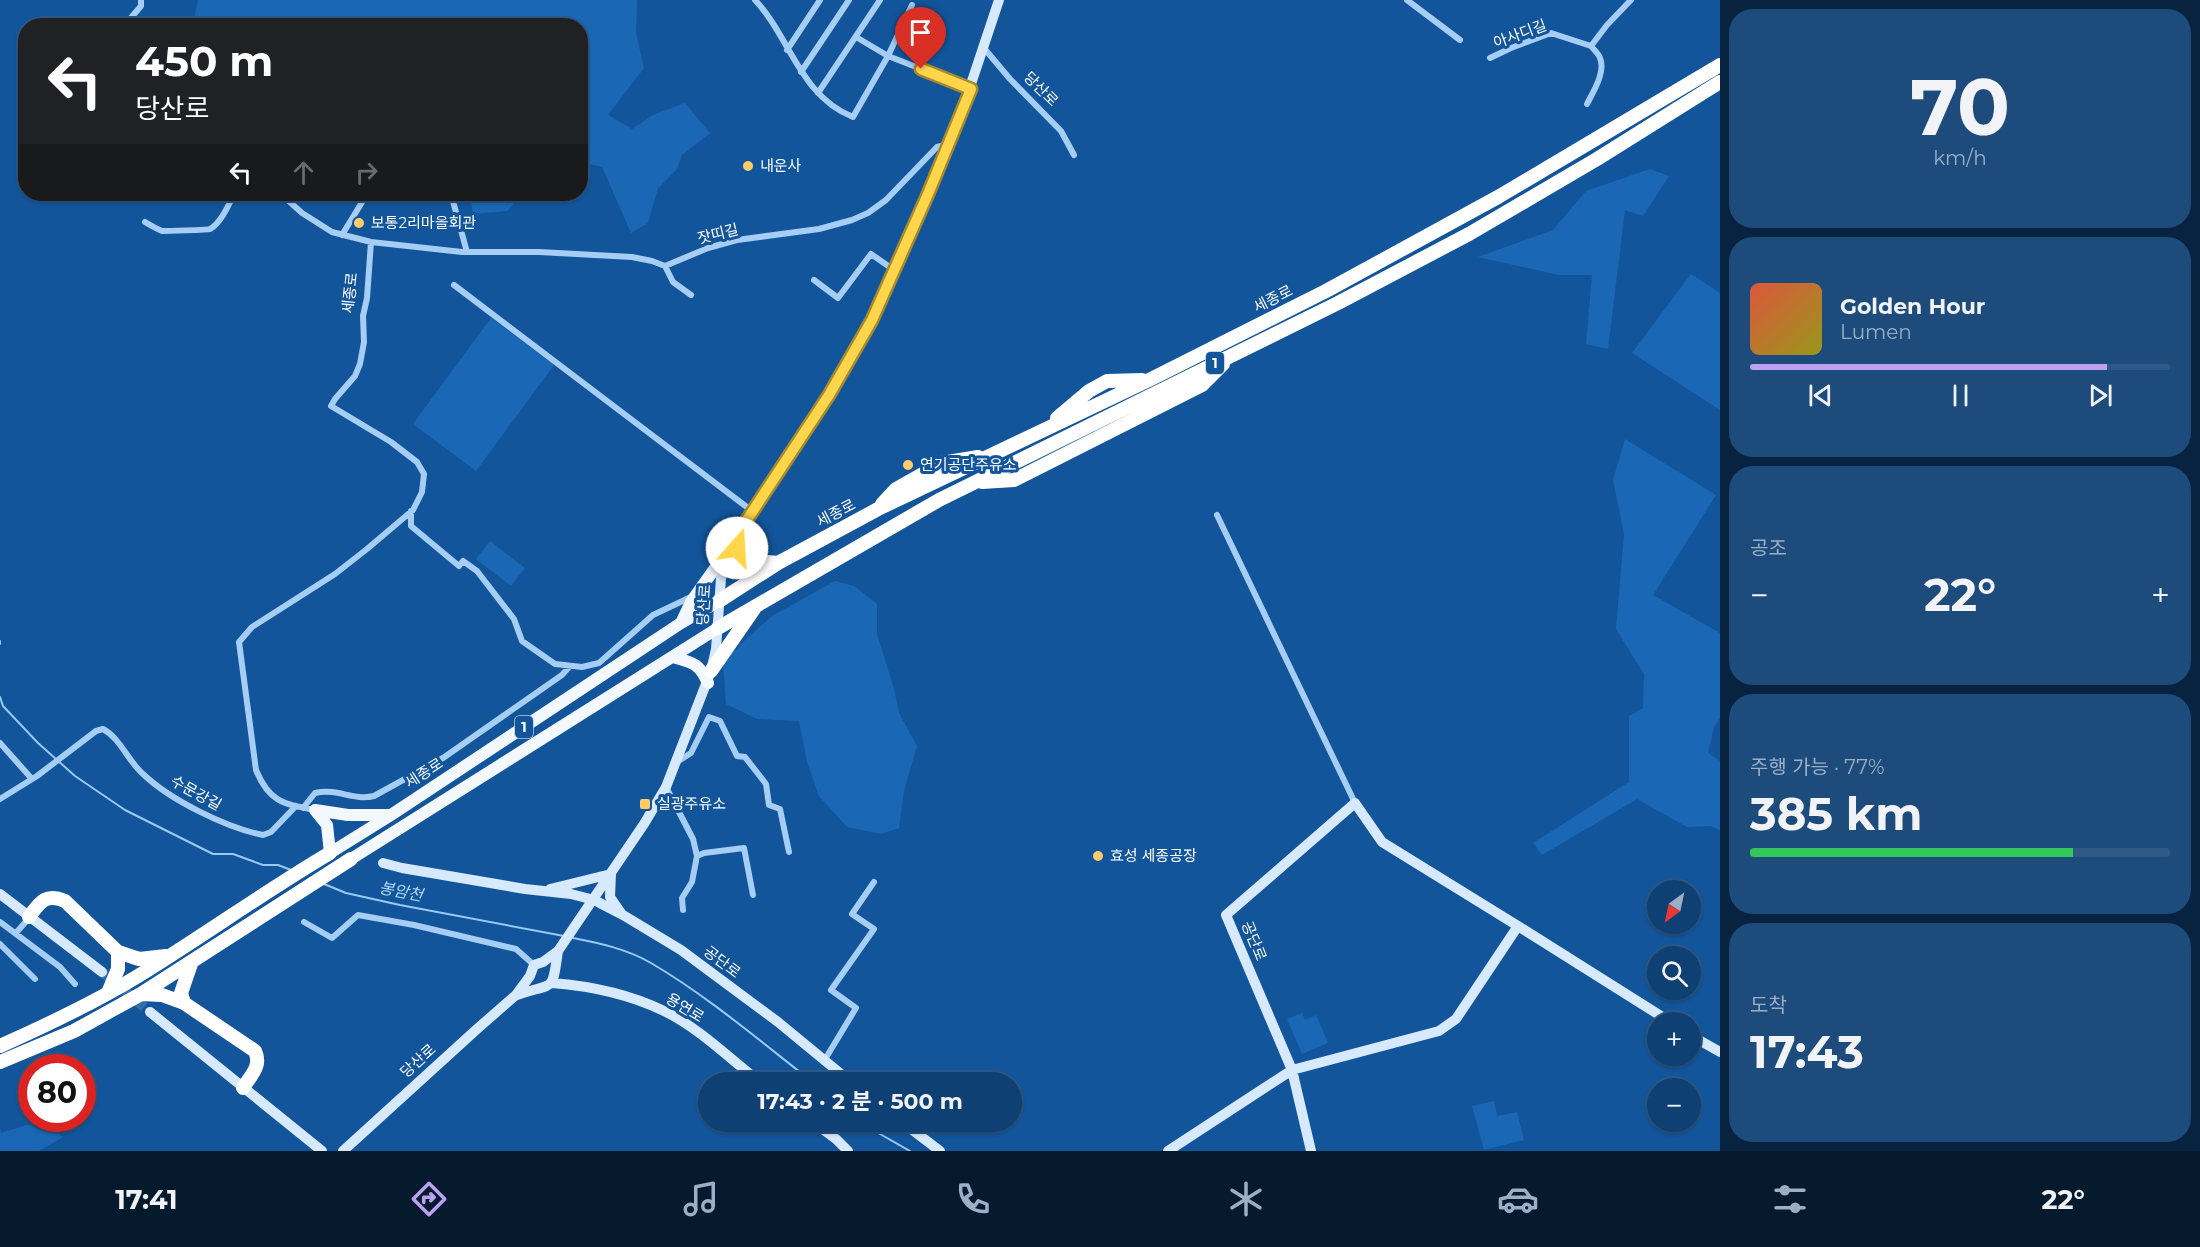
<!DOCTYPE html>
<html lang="ko">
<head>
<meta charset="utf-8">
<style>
  :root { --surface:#0e4074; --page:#1c4b7c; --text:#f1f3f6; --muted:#9bafc5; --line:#2e5986; --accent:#bca0f2 }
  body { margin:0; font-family:Montserrat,"Noto Sans KR",sans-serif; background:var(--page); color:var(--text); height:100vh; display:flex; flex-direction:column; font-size:22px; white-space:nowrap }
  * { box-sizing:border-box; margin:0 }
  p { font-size:20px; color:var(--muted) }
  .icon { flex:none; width:33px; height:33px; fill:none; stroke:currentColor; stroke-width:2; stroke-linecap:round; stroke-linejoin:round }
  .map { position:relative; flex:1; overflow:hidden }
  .panel { display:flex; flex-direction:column; gap:9px; padding:9px; background:#082340; width:480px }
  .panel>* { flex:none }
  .guide { position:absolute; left:18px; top:18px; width:570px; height:183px; border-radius:24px; box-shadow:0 2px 4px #0004,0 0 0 2px var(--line); background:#202124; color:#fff; overflow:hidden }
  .needle { width:39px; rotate:213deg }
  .fabs { position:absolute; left:1647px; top:880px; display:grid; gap:12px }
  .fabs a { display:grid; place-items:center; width:54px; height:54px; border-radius:50%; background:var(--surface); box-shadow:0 2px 4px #0004,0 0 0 2px var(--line); font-size:30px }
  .speed { position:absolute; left:18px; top:1054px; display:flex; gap:12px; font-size:30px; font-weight:700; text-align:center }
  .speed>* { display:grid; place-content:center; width:78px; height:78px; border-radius:50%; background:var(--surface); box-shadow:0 2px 4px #0004,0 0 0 2px var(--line); line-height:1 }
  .speed .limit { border:9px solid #d22; background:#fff; color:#111 }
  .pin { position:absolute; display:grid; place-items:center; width:51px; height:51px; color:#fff; margin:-62px -26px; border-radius:50% 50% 50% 0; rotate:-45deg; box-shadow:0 0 6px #0007 }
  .pin .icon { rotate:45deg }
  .me { position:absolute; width:66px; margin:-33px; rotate:19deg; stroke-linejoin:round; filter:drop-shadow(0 0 4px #0008) }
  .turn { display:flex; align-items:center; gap:21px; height:126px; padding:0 18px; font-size:27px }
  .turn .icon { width:78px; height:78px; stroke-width:2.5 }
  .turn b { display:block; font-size:42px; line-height:51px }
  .lanes { display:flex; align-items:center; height:57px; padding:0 18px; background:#0003; justify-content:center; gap:30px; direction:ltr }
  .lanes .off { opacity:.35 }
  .big { font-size:45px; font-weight:700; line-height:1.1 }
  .panel .card { flex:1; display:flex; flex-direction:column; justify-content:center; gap:9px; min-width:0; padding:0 21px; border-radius:24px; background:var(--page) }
  .panel .dial { align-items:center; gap:0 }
  .dial b { font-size:78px; line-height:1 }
  .song { display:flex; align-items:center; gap:18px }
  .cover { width:72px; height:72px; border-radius:9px; background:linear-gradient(135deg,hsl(10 70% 55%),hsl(60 70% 35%)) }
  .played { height:6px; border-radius:3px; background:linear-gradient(90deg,var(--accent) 85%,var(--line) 85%) }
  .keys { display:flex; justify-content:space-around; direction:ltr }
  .heat { display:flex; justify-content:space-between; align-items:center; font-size:33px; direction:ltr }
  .charge { height:9px; border-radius:4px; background:linear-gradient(90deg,#34c759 77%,var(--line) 0) }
  .trip { position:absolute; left:698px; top:1072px; width:324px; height:60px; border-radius:30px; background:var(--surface); box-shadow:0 2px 4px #0004,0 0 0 2px var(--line); font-weight:700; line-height:60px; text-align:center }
  .tabs { display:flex; height:96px; justify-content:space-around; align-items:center; background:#061a2e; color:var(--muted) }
  .tabs .icon { width:42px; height:42px }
  .tabs .active { color:var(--accent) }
  .tabs b { font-size:27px; color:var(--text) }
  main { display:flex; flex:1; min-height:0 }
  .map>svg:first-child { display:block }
  .green { fill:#1a68b5 }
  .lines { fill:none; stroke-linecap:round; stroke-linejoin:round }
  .stream { stroke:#98c9f7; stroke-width:2 }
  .secondary-tunnel { stroke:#366eaa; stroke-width:10; stroke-dasharray:10 5; stroke-linecap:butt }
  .street { stroke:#a6cdf4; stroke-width:6 }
  .secondary { stroke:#d6e9fd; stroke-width:10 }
  .primary { stroke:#f3f8ff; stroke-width:12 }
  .highway { stroke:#fff; stroke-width:14 }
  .route-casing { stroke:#a68a30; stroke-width:15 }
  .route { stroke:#ffd54a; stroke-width:10 }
  .poi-dot { fill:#ffcc69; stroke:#12559b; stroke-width:2 }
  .labels { text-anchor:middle; stroke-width:6; stroke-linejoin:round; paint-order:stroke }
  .shield { fill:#12559b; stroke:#b8cce1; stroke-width:1.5 }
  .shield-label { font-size:14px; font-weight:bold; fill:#fff }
  .street-label { font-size:15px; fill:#fff; stroke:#12559b }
  .poi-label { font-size:15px; fill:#fff; stroke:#12559b; text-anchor:start }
  .water-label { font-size:16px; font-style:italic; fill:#b3d7fa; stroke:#12559b }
</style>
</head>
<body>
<main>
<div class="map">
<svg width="1720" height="1151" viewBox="0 0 1720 1151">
  <rect width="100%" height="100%" fill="#12559b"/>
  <path class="green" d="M198,0H637L636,33L644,68L608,115L632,129L653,115L685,103L710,133L682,155L677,169L658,188L648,223L631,233L602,167L581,162L580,26L193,25Z
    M1650,169L1669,176L1643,216L1625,210L1608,349L1586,344L1592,275H1559L1478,257L1553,230L1586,191Z
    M470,194H523L507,211L473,214Z
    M1691,274L1720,293V410L1632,353Z
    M491,318L554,365L476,471L413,424Z
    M1625,439L1716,495L1653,595L1720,633V718L1714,727L1708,753L1720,761V830L1710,826L1687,827L1637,799L1542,855L1533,843L1629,782V716L1643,708L1644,674L1616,629L1624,534L1613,480Z
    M490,541L525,568L511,586L476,559Z
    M835,581L854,586L877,604V634L894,689L899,713L917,746L904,791L899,828L881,834L847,827L819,796L807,762L799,721L757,719L726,704L723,663L745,640L772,616Z
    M1302,1013L1305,1020L1316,1015L1328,1043L1302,1054L1287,1019Z
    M1494,1101L1497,1116L1517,1112L1524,1140L1484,1150L1472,1106Z
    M27,1125L52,1129L63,1137L39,1151H0V1129L1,1133Z"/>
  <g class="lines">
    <path class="stream" d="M0,641V644
      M0,697L3,706L38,743L75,776L125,810L213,854H233L263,865H278L291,870
      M324,884L346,893L400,905L564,936
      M573,938C599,943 627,949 651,963C709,997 761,1042 814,1083
      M864,1122L880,1134L910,1151"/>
    <path class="secondary-tunnel" d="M102,972L150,1012"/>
    <path class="street" d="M755,0C790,37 800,96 853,117L888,56L912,5
      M1407,0L1460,40
      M124,26L141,6V0
      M856,37L888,56L970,88
      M983,47L1010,79L1061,131L1074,155
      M787,50L820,0
      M1490,58L1511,48L1551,33L1591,46
      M801,72L849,0
      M818,93L880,0
      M1587,104C1593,92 1606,72 1600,58C1599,54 1594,50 1591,46L1607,25L1631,0
      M281,194L302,213L332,232L371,242L462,252H539L632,257L652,261L665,266L708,248L737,240L819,229L852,220L868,213L886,200L937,147L949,144
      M451,194L467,252
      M145,222C150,225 157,229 162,231C166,231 207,230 210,229C221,223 229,204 234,194
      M342,235L367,194
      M665,266L673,282L691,295
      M814,280L838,298L871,254L894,270
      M454,285L752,511
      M411,511V526L459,566L463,561L477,571L514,619L522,641L555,664L582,667L599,663L653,615L693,596
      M1217,515L1355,803
      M0,743L32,779
      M677,762L691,753L709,717L720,721L737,756L745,757L766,784L769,805L780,809L789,852
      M666,787L693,839L697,856L704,853L744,848L753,895
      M0,799L37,776L96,731L103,729C120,738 128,761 143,774C170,800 227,828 263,835L271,832L296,806
      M303,808L315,793C338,788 353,801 374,796L443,758L562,675L570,666
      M315,810C283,804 269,802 256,770L239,642L252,627L335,574L367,549L413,510L422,492L424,474L417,462L391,442L331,406L335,399L355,376L360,364L364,342L363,316L367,298L371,242
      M683,910L682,898L692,882L697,856
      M0,922L60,967L75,984
      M304,922L332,938L358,915L414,925L516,949L534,965
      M16,933L29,918
      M0,944L35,979
      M824,1061L856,1008L831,990L874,929L852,914L874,882"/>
    <path class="secondary" d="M383,863L402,868L525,889L571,894L594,900L623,915L681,950L778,1022L852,1083
      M550,889L611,874L610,897L621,913
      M0,894L102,972
      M552,983C591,986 629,994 664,1011C698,1027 731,1060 761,1083
      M517,995C554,982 552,994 558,951
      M150,1012L322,1151
      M1690,1035L1720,1052
      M813,1122L836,1139L848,1151
      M902,1122L940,1151
      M343,1151L477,1029L516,995L530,976L534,965L543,962L558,951L644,824L666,787L711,671L716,649L721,578L730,547L829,395L872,319L956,129L999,0
      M1168,1151L1292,1070L1439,1031L1456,1019L1518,926L1672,1023
      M1311,1151L1292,1070L1226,915L1355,803L1382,842L1518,926"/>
    <path class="primary" d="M681,623L691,602L730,547
      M673,657C693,663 699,663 708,683
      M330,853L391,815L681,623L719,601
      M330,853L327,825L315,810L348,815H390
      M351,859L718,628"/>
    <path class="highway" d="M1057,418L1089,391L1107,381L1142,380
      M982,482L1014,480L1202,385L1223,364
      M882,504L896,489L942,463L978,457
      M737,535V548L746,560L778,563
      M719,601L778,563L878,509L1151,379L1326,291L1498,197L1720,65
      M718,628L939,500L1338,303L1469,234L1597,159L1720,82
      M711,671L754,609
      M29,917C40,902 45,893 65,901L118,952
      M108,993L118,969V952L139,959L166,956
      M141,994L162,995L184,1003L181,993L191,964
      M184,1003L255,1051C262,1066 251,1075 243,1088
      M0,1046C47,1025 94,1003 138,976C203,936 264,892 330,853
      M0,1062L74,1031L141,994L351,859"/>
  </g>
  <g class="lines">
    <g class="route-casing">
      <path id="route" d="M737,548V535L829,395L872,320L928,194L971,89L921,69"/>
    </g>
    <use href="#route" class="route"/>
  </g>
  <g class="poi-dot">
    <circle cx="748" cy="166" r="6"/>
    <circle cx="359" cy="223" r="6"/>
    <circle cx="908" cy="465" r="6"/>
    <rect x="639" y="798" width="12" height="12" rx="3"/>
    <circle cx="1098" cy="856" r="6"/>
  </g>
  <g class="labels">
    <g class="shield">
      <rect x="1206" y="352" width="18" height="22" rx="4.5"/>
      <rect x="515" y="716" width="18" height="22" rx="4.5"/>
    </g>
    <g class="shield-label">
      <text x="1215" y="368">1</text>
      <text x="524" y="732">1</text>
    </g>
    <g class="street-label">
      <text transform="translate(1520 34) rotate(-20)" y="5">아사디길</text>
      <text transform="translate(1041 89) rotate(45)" y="5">당산로</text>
      <text transform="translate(718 234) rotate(-14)" y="5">잣띠길</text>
      <text transform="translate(350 293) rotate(-84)" y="5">세종로</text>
      <text transform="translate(1273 299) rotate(-27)" y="5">세종로</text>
      <text transform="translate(836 513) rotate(-28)" y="5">세종로</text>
      <text transform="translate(704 605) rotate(-86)" y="5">당산로</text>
      <text transform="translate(424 773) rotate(-33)" y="5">세종로</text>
      <text transform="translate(196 793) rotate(29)" y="5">수문강길</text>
      <text transform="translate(1254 941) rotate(68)" y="5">공단로</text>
      <text transform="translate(722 962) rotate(37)" y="5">공단로</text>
      <text transform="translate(685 1008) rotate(31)" y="5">용연로</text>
      <text transform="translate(418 1061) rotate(-42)" y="5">당산로</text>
    </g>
    <g class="poi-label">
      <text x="760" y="171">내운사</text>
      <text x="371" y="228">보통2리마을회관</text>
      <text x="920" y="470">연기공단주유소</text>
      <text x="657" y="809">실광주유소</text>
      <text x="1110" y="861">효성 세종공장</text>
    </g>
    <g class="water-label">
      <text transform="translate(401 891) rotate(11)" y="6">봉암천</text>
    </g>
  </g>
</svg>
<div class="fabs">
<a><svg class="needle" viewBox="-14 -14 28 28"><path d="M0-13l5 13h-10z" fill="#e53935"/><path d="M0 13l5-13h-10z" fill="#9bafc5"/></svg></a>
<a><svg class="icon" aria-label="search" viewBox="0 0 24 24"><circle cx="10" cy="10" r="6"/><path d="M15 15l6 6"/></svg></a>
<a>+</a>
<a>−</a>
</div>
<div class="speed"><div class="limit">80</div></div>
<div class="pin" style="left:921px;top:69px;background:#d93025"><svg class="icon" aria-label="arrive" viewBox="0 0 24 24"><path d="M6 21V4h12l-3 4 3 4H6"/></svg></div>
<svg class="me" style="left:737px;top:548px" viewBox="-20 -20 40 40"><circle r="19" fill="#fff"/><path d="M0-13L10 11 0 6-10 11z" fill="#ffd54a"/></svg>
<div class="trip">17:43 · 2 분 · 500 m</div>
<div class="guide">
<div class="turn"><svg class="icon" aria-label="left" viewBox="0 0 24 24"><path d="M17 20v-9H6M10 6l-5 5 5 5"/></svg><div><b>450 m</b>당산로</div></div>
<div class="lanes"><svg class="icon" aria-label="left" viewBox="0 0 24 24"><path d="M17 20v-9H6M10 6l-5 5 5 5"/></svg><svg class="icon off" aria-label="ahead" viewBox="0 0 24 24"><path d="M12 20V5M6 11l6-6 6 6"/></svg><svg class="icon off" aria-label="right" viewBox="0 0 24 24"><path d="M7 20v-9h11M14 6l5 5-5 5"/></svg></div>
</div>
</div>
<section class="panel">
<div class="card dial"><b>70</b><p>km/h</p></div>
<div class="card">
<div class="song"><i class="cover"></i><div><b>Golden Hour</b><p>Lumen</p></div></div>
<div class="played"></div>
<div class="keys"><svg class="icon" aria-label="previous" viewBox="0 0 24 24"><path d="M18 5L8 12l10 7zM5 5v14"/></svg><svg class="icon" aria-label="pause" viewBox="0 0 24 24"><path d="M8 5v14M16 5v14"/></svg><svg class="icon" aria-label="next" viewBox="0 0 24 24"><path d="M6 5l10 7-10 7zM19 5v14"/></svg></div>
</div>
<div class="card"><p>공조</p>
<div class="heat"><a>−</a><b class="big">22°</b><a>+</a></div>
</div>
<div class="card"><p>주행 가능 · 77%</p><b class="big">385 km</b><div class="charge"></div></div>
<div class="card"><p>도착</p><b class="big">17:43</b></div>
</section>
</main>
<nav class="tabs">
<b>17:41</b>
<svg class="icon active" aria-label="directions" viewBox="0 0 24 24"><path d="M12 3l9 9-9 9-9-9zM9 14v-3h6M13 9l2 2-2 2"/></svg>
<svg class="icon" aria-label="music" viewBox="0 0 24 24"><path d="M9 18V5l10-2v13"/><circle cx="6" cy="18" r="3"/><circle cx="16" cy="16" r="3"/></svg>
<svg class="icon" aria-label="phone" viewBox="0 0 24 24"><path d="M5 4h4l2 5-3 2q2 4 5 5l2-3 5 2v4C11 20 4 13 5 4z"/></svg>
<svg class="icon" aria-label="climate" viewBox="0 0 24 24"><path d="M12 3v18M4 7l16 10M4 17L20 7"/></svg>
<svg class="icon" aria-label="car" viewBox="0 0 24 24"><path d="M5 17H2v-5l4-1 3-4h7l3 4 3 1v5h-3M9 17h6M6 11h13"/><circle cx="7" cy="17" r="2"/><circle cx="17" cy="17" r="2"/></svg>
<svg class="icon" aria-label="filters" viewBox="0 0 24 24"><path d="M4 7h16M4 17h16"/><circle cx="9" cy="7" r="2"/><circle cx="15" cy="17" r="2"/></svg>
<b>22°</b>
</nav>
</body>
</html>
